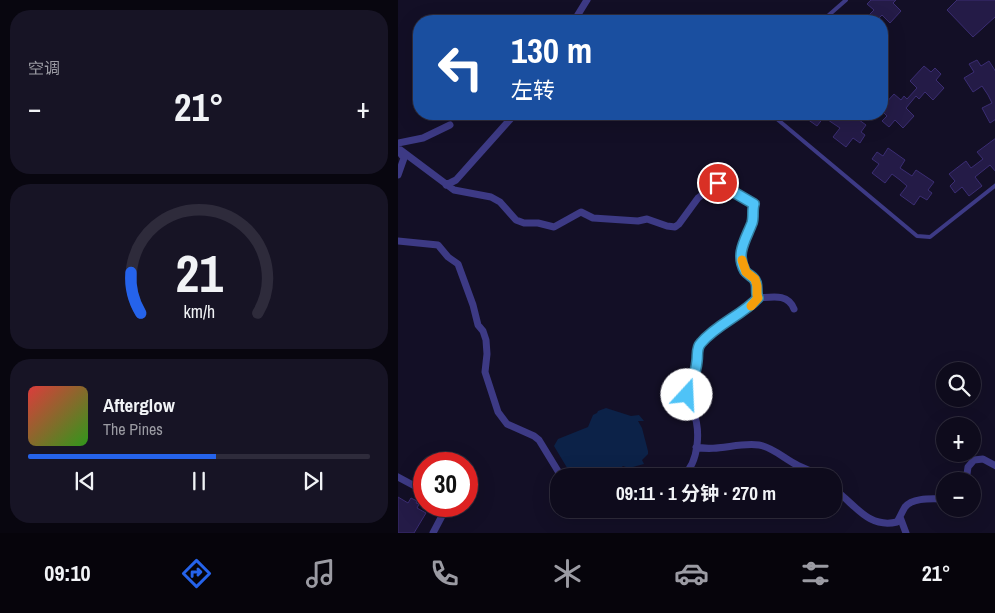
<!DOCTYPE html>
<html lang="zh">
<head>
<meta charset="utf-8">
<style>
  :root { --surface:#0e0b1c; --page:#171425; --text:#f1f3f6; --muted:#9b9ba3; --line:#2e2b3b; --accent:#2563eb }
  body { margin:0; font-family:"Archivo Narrow","Noto Sans SC",sans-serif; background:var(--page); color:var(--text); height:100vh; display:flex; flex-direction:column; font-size:19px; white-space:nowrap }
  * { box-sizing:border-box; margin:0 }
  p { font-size:16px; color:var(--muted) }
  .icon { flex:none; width:28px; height:28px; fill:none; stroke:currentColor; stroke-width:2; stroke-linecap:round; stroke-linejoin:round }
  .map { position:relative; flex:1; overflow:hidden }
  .panel { display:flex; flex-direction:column; gap:10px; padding:10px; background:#08060f; width:398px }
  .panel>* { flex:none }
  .guide { position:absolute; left:15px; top:15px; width:475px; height:105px; border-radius:20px; box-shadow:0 5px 20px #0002,0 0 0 1px var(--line); background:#1a4fa0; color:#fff; overflow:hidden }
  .tools { position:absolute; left:538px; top:362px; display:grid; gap:10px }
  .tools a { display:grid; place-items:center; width:45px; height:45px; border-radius:50%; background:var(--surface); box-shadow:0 5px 20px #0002,0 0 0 1px var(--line); font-size:25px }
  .speed { position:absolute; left:15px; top:452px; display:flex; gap:10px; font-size:25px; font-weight:700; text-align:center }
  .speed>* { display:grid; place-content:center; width:65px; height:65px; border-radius:50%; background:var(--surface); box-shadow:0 5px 20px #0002,0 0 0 1px var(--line); line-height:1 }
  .speed .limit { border:8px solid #d22; background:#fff; color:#111 }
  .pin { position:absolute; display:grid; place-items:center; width:42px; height:42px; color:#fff; margin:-21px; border:2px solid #fff; border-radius:50%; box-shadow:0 1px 5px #0007 }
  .me { position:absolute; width:55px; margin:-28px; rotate:20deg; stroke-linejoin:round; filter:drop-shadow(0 0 4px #0008) }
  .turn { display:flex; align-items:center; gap:18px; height:105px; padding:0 15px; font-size:22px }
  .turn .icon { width:65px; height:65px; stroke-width:2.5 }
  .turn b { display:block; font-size:35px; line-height:42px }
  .big { font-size:38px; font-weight:700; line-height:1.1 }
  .panel .card { flex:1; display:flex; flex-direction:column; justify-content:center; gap:8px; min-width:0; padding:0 18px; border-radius:20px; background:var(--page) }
  .panel .dial { align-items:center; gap:0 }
  .dial svg { height:130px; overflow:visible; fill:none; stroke:var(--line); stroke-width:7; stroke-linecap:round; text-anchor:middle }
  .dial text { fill:var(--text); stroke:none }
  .song { display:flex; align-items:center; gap:15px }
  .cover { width:60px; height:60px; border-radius:8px; background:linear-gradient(135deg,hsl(0 70% 55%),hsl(110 70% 35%)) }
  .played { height:5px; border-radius:2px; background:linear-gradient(90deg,var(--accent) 55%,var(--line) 55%) }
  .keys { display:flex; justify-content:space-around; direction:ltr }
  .heat { display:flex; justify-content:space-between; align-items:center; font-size:28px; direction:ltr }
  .trip { position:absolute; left:152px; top:468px; width:292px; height:50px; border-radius:20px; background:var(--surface); box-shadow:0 5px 20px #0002,0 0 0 1px var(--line); font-weight:700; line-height:50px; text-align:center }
  .tab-bar { display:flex; height:80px; justify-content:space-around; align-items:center; background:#06040b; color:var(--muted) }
  .tab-bar .icon { width:35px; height:35px }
  .tab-bar .current { color:var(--accent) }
  .tab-bar b { font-size:22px; color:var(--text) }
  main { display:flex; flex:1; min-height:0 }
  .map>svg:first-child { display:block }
  .water { fill:#0c2248 }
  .building { fill:#241b47; stroke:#3b2d73 }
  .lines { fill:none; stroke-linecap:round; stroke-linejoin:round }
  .service { stroke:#3d3a85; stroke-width:4 }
  .minor { stroke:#3d3a85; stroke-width:7 }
  .route-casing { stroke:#337fa1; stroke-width:12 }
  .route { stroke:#4fc3f7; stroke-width:9 }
  .slow { stroke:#f59e0b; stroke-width:9 }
</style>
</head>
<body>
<main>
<section class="panel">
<div class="card"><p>空调</p>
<div class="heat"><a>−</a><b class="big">21°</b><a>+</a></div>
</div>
<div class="card dial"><svg viewBox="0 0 100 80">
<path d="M14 69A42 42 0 1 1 86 69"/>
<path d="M14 69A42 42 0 0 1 8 44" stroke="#2563eb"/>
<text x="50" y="56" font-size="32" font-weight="700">21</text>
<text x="50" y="72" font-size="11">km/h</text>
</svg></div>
<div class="card">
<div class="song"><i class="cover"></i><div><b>Afterglow</b><p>The Pines</p></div></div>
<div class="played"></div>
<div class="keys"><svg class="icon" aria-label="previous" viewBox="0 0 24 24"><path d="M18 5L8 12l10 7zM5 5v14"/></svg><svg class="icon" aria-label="pause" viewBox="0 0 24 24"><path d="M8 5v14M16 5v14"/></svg><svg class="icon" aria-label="next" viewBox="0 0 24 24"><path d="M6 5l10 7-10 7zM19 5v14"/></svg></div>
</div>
</section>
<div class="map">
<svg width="598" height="533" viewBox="0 0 598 533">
  <rect width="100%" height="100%" fill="#130f26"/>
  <path class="water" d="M208,408L233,416L241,415L246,421H240L244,428L250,451V454L244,460L246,464L231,468L225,466L214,476H174L156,446L160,439L190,427L195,415L199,413L200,411Z"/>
  <path class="building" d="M473,0H498L495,3L503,11L492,23L484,15L478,21H465L476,10L469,4Z
    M559,0H598V16L575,37L549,10Z
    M579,60L583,66L591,61L598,72V119L592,123L584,108L594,103L590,95L584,86L575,92L566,78L576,72L571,64Z
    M526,66L533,72L537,68L543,74L538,80L546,88L535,100L527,92L521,99L518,96L508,108L516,116L505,128L497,120L491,127L484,121L489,116L484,111V107L496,94L503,100L506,96L509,99L519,88L512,81Z
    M402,114H437L446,120L450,114H453L468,125L463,132L467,135L462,143L455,138L448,147L435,137L442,128L433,122L426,117L419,126Z
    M598,138V172L592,165L577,177L584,186L571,196L564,187L557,193L552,186L557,181L551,174L568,161L573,168L585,159L579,152Z
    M490,148L507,160L502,168L514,176L518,170L536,182L530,190L534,193L529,200L522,196L516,205L502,195L509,186L502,180L494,174L487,183L474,173L481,164L474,159L479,152L485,156Z
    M0,497L10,503L13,498L19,501L18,503L21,504L19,508L28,513L16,533H0Z"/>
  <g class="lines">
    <path class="service" d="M424,21L448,0
      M373,114L519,236L532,237L598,185"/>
    <path class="minor" d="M176,21L189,0
      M0,143L25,138L52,125
      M0,148L56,190L93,197L102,202L118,220L126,223H140L156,227L183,212L195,218L240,221L249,219L269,226L277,227L281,224L300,198L320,183L323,184L356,204C354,210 356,217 354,223C348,238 337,254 347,272C350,275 354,276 356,279C361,284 357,292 361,298C374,297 390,293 396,309
      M0,175L6,158L2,153
      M48,185L58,180L117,114
      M0,241L40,245L50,257L60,264L75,305L80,325L85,331L88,340L89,354L87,372L100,412L109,424L136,436L141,440L163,476
      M298,447C319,452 340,442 361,445C374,447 387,459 399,465C406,469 413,469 419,476
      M232,476L252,472L267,476
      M285,476C301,462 303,430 295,411C293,406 289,403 289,397C289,388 296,381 298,372C299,364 297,353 301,345C307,334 330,322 340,315C348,310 354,304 361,298
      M0,477L26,491
      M568,481L570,467L576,460L585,459L598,466
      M436,489C457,504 470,529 499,522C502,517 504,512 507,507C515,497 535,499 546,499
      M502,517L508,533
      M35,533L45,514L43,506"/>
  </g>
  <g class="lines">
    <g class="route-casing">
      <path id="route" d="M289,395C293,383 298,374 299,361C300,355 298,348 303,343C319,324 343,316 360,298C357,292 361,284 356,279C354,276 350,275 347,271C337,254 348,239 354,223C356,217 354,210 356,204L320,183"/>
    </g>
    <use href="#route" class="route"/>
    <path class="slow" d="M344,260L348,272L357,279L359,286V295L360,298L353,306"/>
  </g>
</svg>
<div class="tools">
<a><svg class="icon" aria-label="search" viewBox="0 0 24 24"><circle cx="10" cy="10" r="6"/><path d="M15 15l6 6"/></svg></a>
<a>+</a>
<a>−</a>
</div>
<div class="speed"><div class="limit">30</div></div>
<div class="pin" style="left:320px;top:183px;background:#d93025"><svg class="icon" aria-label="arrive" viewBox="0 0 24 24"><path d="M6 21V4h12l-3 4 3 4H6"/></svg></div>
<svg class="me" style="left:289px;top:395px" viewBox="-20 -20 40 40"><circle r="19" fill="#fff"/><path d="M0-13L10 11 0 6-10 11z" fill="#4fc3f7"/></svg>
<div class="trip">09:11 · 1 分钟 · 270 m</div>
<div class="guide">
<div class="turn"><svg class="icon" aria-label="left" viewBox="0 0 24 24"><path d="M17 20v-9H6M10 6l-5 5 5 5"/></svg><div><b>130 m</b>左转</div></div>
</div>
</div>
</main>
<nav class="tab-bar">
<b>09:10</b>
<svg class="icon current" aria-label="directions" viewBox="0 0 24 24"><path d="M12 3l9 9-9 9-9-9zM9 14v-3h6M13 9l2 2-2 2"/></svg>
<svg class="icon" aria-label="music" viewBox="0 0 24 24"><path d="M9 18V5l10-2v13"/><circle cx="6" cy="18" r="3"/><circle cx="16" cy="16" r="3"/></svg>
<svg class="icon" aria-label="phone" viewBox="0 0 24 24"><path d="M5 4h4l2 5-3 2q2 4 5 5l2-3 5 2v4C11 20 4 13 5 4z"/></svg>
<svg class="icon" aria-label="climate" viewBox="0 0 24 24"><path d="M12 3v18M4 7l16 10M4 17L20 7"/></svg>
<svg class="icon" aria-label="car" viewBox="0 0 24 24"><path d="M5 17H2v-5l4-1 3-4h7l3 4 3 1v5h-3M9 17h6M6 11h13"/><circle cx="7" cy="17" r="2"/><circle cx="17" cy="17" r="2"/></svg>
<svg class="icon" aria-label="filters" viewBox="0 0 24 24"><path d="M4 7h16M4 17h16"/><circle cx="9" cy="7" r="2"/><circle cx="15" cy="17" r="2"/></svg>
<b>21°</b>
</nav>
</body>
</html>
